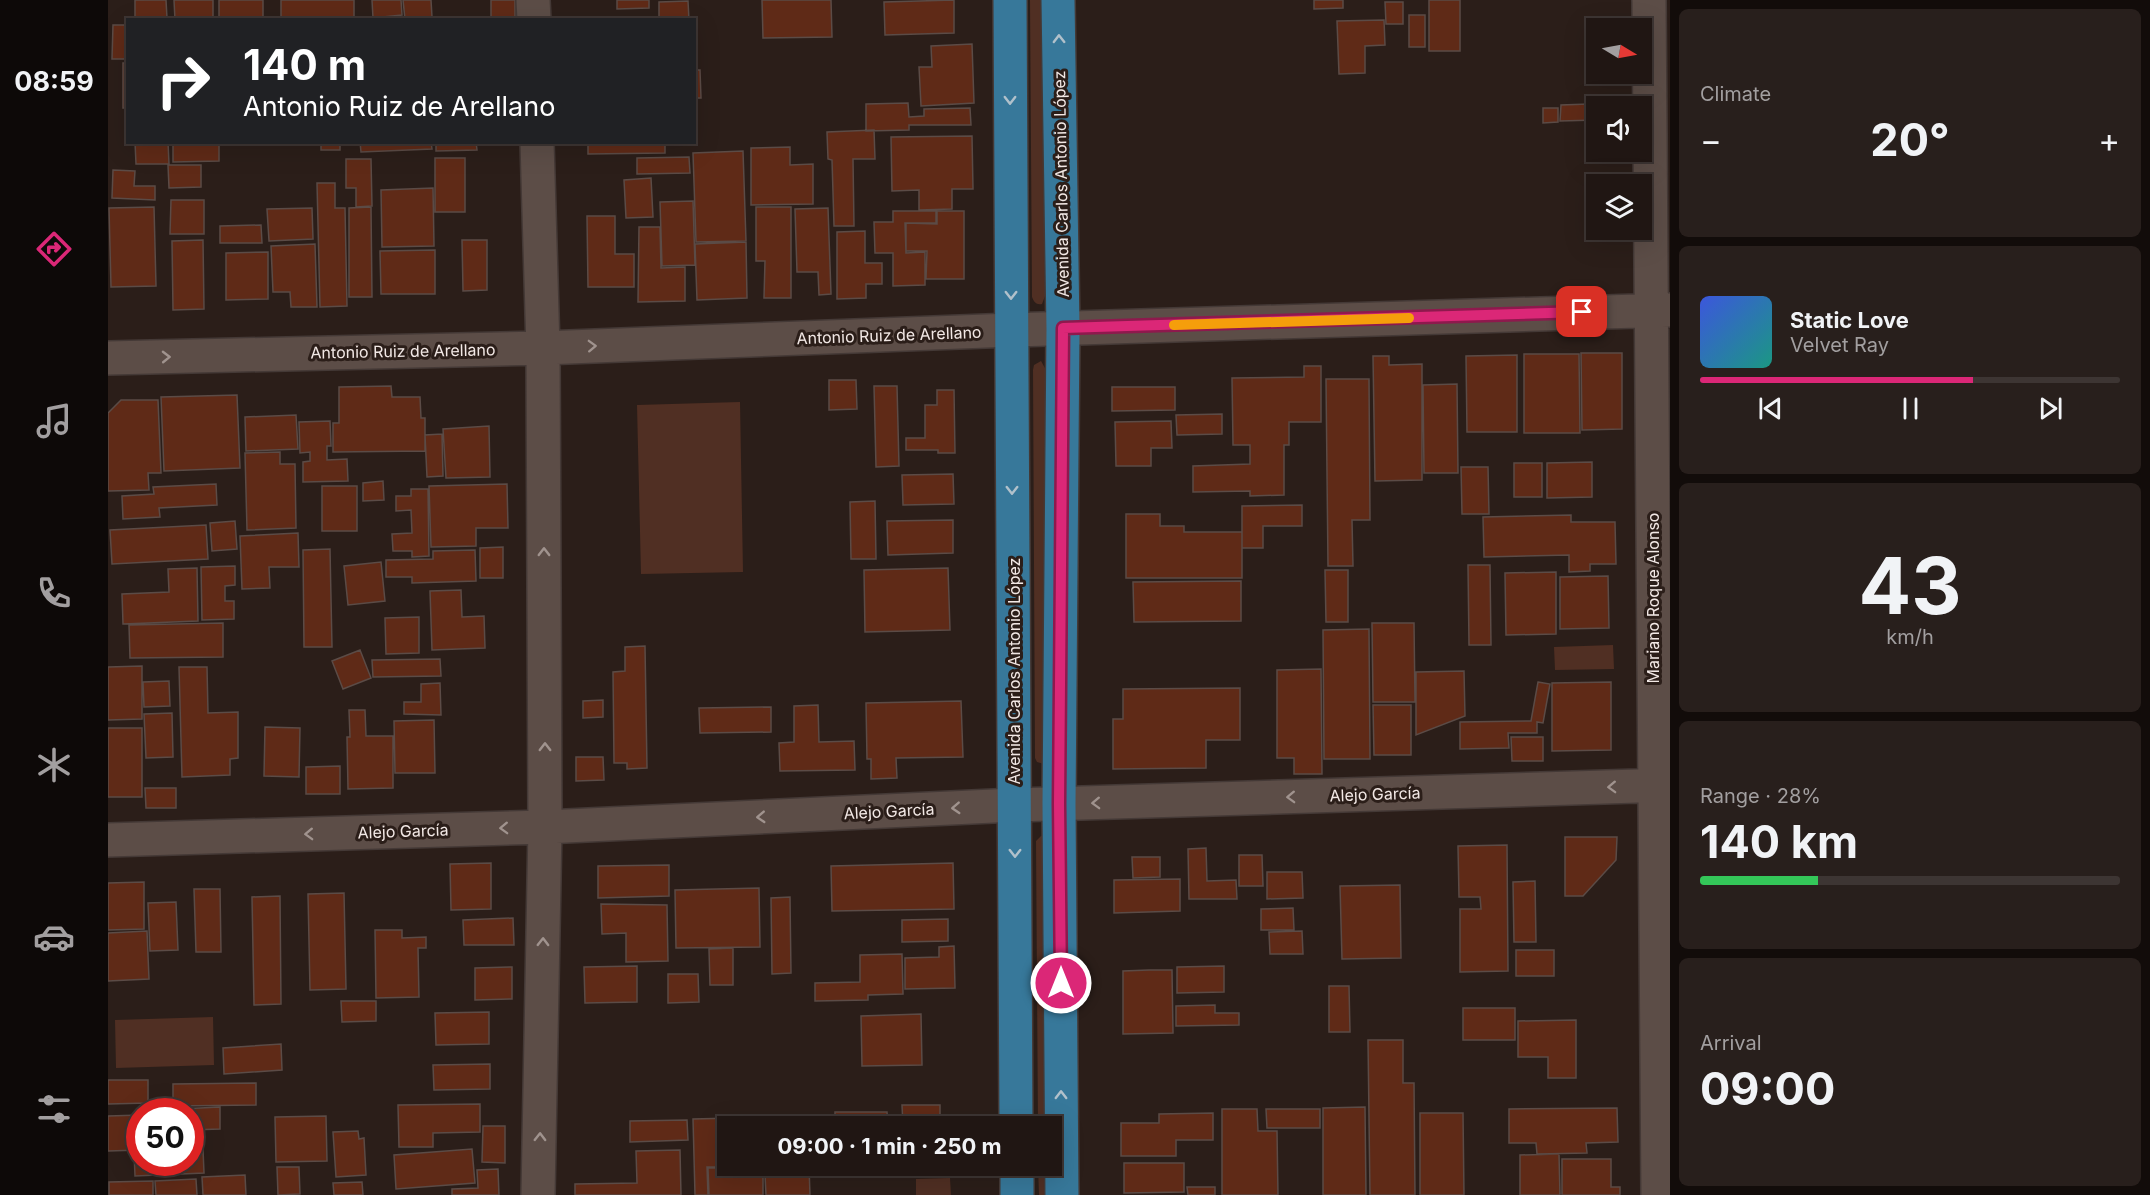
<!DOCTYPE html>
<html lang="en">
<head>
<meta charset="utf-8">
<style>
  :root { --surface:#201613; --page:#281f1c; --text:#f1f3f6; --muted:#a29fa0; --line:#3d3533; --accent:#db2777 }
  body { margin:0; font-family:Inter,sans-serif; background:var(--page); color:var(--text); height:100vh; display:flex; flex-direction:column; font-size:22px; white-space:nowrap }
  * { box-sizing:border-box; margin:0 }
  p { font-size:20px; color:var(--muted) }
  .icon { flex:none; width:33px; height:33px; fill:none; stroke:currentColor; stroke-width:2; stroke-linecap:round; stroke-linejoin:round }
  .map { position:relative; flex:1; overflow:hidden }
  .details { display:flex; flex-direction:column; gap:9px; padding:9px; background:#120c0a; width:480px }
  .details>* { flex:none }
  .hud { position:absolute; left:18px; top:18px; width:570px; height:126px; border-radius:0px; box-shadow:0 6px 24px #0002,0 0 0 2px var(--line); background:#202124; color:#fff; overflow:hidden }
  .needle { width:39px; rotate:100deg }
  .buttons { position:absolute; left:1478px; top:18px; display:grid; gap:12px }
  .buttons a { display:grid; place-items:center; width:66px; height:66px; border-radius:0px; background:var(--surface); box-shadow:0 6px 24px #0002,0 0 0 2px var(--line); font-size:30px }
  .speed { position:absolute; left:18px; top:1098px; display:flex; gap:12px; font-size:30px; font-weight:700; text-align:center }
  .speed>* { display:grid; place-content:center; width:78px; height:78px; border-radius:50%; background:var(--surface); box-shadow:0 6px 24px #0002,0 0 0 2px var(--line); line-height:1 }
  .speed .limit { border:9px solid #d22; background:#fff; color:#111 }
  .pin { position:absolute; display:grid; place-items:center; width:51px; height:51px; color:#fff; margin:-26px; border-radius:12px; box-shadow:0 3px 9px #0006 }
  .me { position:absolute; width:66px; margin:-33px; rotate:0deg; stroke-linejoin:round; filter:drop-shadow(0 0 4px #0008) }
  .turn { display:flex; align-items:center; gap:21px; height:126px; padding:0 18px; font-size:27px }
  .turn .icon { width:78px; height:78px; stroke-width:2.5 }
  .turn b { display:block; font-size:42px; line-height:51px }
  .big { font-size:45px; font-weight:700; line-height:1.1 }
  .details .tile { flex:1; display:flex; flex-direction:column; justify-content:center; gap:9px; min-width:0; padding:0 21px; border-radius:9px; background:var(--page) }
  .details .dial { align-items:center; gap:0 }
  .dial b { font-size:78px; line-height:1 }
  .song { display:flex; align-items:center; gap:18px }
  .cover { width:72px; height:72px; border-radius:9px; background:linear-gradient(135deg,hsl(230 70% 55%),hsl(170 70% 35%)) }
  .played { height:6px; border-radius:3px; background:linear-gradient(90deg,var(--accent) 65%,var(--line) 65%) }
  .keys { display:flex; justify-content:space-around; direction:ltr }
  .heat { display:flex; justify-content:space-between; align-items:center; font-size:33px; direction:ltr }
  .charge { height:9px; border-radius:4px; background:linear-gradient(90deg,#34c759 28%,var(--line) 0) }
  .trip { position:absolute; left:609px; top:1116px; width:345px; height:60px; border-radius:0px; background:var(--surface); box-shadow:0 6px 24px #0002,0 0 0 2px var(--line); font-weight:700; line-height:60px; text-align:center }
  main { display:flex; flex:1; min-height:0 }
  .tab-bar { display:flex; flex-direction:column; width:108px; justify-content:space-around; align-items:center; background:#0d0908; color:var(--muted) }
  .tab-bar .icon { width:42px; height:42px }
  .tab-bar .active { color:var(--accent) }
  .tab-bar b { font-size:27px; color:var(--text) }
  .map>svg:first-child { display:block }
  .green { fill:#502f23 }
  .building { fill:#5f2a17; stroke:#5b4b46; stroke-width:1.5 }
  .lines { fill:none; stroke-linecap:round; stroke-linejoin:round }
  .minor-casing { stroke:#443936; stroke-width:36 }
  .major-casing { stroke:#443936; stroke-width:36 }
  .minor { stroke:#5c4d47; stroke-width:33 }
  .major { stroke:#37789a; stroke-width:33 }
  .oneway { stroke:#b1c1cb }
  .oneway2 { stroke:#a0938e }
  .route-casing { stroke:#8e194d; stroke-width:15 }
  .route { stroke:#db2777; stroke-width:10 }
  .slow { stroke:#f59e0b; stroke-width:10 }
  .labels { text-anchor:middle; stroke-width:6; stroke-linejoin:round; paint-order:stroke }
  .street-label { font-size:16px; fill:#f2e8e5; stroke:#2b1e19 }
</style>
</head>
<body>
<main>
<nav class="tab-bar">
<b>08:59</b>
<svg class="icon active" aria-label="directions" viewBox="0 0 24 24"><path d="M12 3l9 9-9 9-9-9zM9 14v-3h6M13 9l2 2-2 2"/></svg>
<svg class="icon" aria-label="music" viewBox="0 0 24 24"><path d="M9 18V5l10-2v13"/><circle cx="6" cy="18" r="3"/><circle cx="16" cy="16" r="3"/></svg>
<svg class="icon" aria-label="phone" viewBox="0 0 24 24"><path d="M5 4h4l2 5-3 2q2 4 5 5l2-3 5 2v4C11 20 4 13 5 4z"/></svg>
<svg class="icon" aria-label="climate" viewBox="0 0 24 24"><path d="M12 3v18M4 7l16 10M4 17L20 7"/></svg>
<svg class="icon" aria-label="car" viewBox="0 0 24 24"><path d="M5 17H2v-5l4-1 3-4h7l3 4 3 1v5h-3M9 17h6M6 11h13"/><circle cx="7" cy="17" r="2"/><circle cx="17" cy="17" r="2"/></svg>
<svg class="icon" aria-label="filters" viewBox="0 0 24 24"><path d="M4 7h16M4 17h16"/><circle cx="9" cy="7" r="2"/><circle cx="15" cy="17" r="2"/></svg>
</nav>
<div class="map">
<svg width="1562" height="1195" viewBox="0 0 1562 1195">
  <rect width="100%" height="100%" fill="#2b1e19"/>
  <path class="green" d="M922,0H935L937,296L934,304C928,305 926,302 924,297Z
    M933,361L938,370L941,757L936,764L929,762L927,758L925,370L926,365Z
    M632,402L635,572L533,574L529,405Z
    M1505,645L1506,669L1447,670L1446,647Z
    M933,836H937L942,842L944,1195H931L930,1166H944V1126H930L928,841Z
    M105,1017L106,1065L8,1068L7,1020Z
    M842,1178L843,1195H808V1179Z"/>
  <path class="building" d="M27,0H58L59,18L27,19Z
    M66,0H105V20H67Z
    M111,0H155V20H111Z
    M173,0H246V19L173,20Z
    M264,0H293L294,15L265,18Z
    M295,0H323L324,17L297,19Z
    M383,0H407V20H383Z
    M509,0H541V8L509,9Z
    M654,0H723L724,37L655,38Z
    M846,0V33L777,35L776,2Z
    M1206,0H1235V8L1206,9Z
    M1321,0H1352V51H1321Z
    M580,1L581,20H551V2Z
    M1277,2H1295V24H1278Z
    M1301,15H1317V47H1301Z
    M1276,20L1277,45L1257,46V73L1231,74L1229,21Z
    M5,25H20V59H4Z
    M864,44L866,103L813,106L811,67H824L823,46Z
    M15,63H20V108H15Z
    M586,70H592L593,98H586Z
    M800,103L801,117L816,116V109L862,108L863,125H801V130L758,131V104Z
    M1509,103V106H1488V120L1452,121L1453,105Z
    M1435,108H1450V122L1435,123Z
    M766,130L767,159H745L746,226H726L724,160L720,159L719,132Z
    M864,136L865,189H844V209L811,210V190L784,191L783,137Z
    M27,142H60L61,164H28Z
    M65,142H111V161L65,162Z
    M213,142H232V150H213Z
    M252,142H323L324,149L253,152Z
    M328,142H368L369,150L328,151Z
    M480,142H557V153L480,154Z
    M682,147V165L705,164V204L643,205V148Z
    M635,151L638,241L588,242L585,153Z
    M581,157L582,173L529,174V158Z
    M327,158H357V212H327Z
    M238,159H263L264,206L248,207V188H238Z
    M60,165H93V187L61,188Z
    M5,170L27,171L26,186H47V200L4,198Z
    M543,178L545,217L518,218L516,180Z
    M209,183H227V208H237L239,306L212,307Z
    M325,188L326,246L274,247L273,190Z
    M63,200H96V234H62Z
    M585,201L587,265L554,266L552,202Z
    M46,207L48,286L3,287L1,208Z
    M263,207L264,297H241V208Z
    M648,207H683V298H656L657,261H648Z
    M204,208L205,239L161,241L159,209Z
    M720,208L723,294L711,295L710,272H689L687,209Z
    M785,211H828V223H797L798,253L817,252V285L785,286V253H767L766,222H785Z
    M829,211H856V279H818L819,251H798V223L829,224Z
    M479,216H507V254H526V287H480Z
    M153,225L154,243H112V226Z
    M531,227H552L553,268L577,267V301L530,302Z
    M757,231V263H774V284H758V298L729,299V232Z
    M95,240L96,309L65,310L64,241Z
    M354,240H379V290L355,291Z
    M638,242L639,298L589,300L587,244Z
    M207,244L209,307H183L182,292H165L163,246Z
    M327,250V294H273L272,251Z
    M160,252V299L118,300V253Z
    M1473,353H1514V429L1474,430Z
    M1416,354H1471L1472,433H1416Z
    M1409,355V432H1359L1358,356Z
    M1265,356H1281V365L1314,364V480L1267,481Z
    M1196,366H1213V422H1181V445H1176V495L1142,496V491L1085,492V466L1142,464V445H1125L1124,378L1196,377Z
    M1218,379H1261L1262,520H1244L1245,566H1220Z
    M721,380H748L749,409L721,410Z
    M1349,384L1350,473H1316L1315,385Z
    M283,386L284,397H312L313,418H317V451L225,452V423H231V387Z
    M766,386H789L791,466L768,467Z
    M1004,387H1067V410L1004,411Z
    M829,390H846L847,453H830V450H798V438H817V405H829Z
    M129,395L132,468L56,471L53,397Z
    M13,400H50L53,473H40L41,490L0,491V413Z
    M1114,414V434L1069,435L1068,415Z
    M188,415L190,449L138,451L137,417Z
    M222,421L223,446H219V460L239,459L240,481L195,482V462L202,461V452L192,453L191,422Z
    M1063,421L1064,448H1043V466H1008L1007,422Z
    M381,426L382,477L338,478L335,429Z
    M334,434L335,476L319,477L317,435Z
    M172,452V464H187L188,528L139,530L137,453Z
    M1484,462V497L1439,498V463Z
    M1406,463H1434V497H1406Z
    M1353,467H1380L1381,514H1354Z
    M845,474L846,504L795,505L794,475Z
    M275,481L276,500L255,501V483Z
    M108,484L109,505L51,508L52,517L15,519L14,496L46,494L45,487Z
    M399,484L400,528H368V546L323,547L321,486Z
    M214,486H249V531H214Z
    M303,489H320L321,556L304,557V551H285L284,534L304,533L303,510L288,511V496H303Z
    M767,501L768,559H743L742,502Z
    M1194,505V526H1155V548H1134V506Z
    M1018,514H1052V526H1076V532H1134V578H1018Z
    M1463,515V522H1507L1508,564H1482V571L1461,572V555L1376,557L1375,517Z
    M845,520V553L780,555L779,521Z
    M127,521L129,549L104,551L102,523Z
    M98,525L100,559L4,564L2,530Z
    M190,533L191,567H161L162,588L134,589L132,536Z
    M395,547V578H372V548Z
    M222,549L224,647H196L195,550Z
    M367,550L368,581L304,583V577H278V560L325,559V551Z
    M273,562L277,601L240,605L236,566Z
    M1360,565H1382L1383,645H1361Z
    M127,566V585L117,586V601H126V619L94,620L93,567Z
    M89,568L90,621L15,624L14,594L61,592L60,569Z
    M840,568L842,630L757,632L756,570Z
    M1217,570H1240V622H1218Z
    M1448,572V634L1398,635L1397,573Z
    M1500,576L1501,628L1452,629V577Z
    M1133,581V621L1026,622L1025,582Z
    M353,590L354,617L376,616L377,648L324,650L322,591Z
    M311,617V653L278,654L277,618Z
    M115,623V657L22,658L21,625Z
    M1264,623H1306L1307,702H1265Z
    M1261,629L1262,759H1216L1215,630Z
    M537,646L539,768L519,769V763H506L505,672L517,671V647Z
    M252,650L263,678L235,689L224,661Z
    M332,659L333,676L265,677L264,660Z
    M34,666V719L0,720V667Z
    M71,667H99L100,713L130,712V758L122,759V775L74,777Z
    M1213,669L1214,774H1186V758H1169V670Z
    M1356,671L1357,716L1308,735V672Z
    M61,681L62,706L36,707L35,682Z
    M1430,682L1442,684L1435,723L1429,722V733H1400L1401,748L1352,749V722L1423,721Z
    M1503,682V750L1444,751V683Z
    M332,683L333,715L296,714V702H313V684Z
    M1132,688V740H1098V768L1005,769V719H1015V689Z
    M495,700V717L475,718V701Z
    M853,701L855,757L788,758L789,778L763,779V759H759L758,703Z
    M710,705L711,742L746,741L747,770L672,771L671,743L686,742V706Z
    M1265,705H1303V755H1266Z
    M663,707V732L592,733L591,708Z
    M241,710H257L258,736H285V788L240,789L239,737H242Z
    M64,713L65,757L38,758L36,714Z
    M326,720L327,773H287L286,721Z
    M157,727L192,728L191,777L156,776Z
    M0,728H34V797H0Z
    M1403,737H1435V761H1404Z
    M468,757H495L496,780L468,781Z
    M232,766V794H198V767Z
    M37,788H68V808H38Z
    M1457,837H1509L1508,860L1475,896H1457Z
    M1399,845L1400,971L1352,972V909H1373L1372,897H1351L1350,846Z
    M1098,848L1099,881L1128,880L1129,899H1081L1080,849Z
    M1131,855H1154L1155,886H1131Z
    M1024,857H1052V877L1025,878Z
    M383,863V909L343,910L342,864Z
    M845,863L846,909L724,911L723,866Z
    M561,865V896L490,898V866Z
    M1159,872H1194L1195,898L1159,899Z
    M1072,879V911L1006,913V880Z
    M1427,881L1428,942H1406L1405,882Z
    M36,882V929L0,930V883Z
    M1292,885L1293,958L1234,959L1232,886Z
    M651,888L652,947L568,948L567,890Z
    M86,889H112L113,952H88Z
    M236,893L238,989L202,990L200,894Z
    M172,896L173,1004L146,1005L144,897Z
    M682,897L683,973L664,974L663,898Z
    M68,902L70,950L42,951L40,903Z
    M493,904L559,905L560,961L518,962V933L494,934Z
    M1185,908L1186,930H1153V909Z
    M405,918L406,945H356L355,920Z
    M840,919V941L794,942V920Z
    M267,930H294V938L318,937V948H310L311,997L268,998Z
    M39,931L41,979L0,981V933Z
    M1194,931L1195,954H1162L1161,932Z
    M846,946L847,988L797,989V958L831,957V947Z
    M625,948V985H602L601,949Z
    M1408,950H1446V976H1408Z
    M794,954L795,994L760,995V1000L707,1001V983L752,982V955Z
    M529,966V1002L477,1003L476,967Z
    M1116,966V992L1069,993V967Z
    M404,967V999L367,1000V968Z
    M1041,970H1064L1065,1033L1015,1034V971Z
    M560,974H590L591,1002L560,1003Z
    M1221,986H1241L1242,1032H1221Z
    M233,1001H268V1021L234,1022Z
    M1107,1005V1013H1131V1025L1068,1026V1006Z
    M1355,1008H1407V1040H1355Z
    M381,1012V1044L328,1045L327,1013Z
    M813,1014L814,1065L754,1066L753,1016Z
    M1468,1020V1078H1440V1057H1410V1021Z
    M1260,1040H1295V1083H1306L1307,1195H1262Z
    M173,1044L174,1070L116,1074L115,1048Z
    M382,1064V1089L326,1090L325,1065Z
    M0,1080H40V1103L0,1104Z
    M148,1083V1105L65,1106V1084Z
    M372,1104V1132L325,1133V1147H291L290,1105Z
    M794,1105H832V1126H795Z
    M112,1107V1129L82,1130V1112H72V1109Z
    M1257,1107L1258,1195H1215V1108Z
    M1509,1108L1510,1142L1478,1143L1479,1153L1429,1154L1428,1143H1401V1109Z
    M1114,1109H1149L1150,1131H1169L1170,1195H1114Z
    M1158,1109H1212V1128H1159Z
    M727,1112H779L780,1126H727Z
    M1105,1113V1140H1068V1156H1013V1123H1051V1114Z
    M1312,1113H1355L1356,1195H1312Z
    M32,1115V1150L0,1151V1116Z
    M218,1116L219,1161L168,1162L167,1117Z
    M626,1118V1126H620V1167H599L600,1195H587L585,1119Z
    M579,1120L580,1140L522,1142V1121Z
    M375,1126H397V1163L374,1162Z
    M250,1131L251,1139L256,1138L258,1175L228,1177L225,1132Z
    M95,1149L96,1173L27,1176L26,1152H32V1162H82V1150Z
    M364,1149L367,1183L288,1189L286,1155Z
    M572,1150L573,1195H467V1184L529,1183L528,1151Z
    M1451,1154L1452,1195H1412V1155Z
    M1454,1159H1503V1187H1512V1195H1454Z
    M1016,1163H1076V1192L1016,1193Z
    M621,1166H655V1195H601L600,1168H621Z
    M688,1166H701L702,1195H658L657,1175L688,1174Z
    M169,1167H191L192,1194L170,1195Z
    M390,1169L391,1195H344V1189L370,1188L369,1170Z
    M137,1175L138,1195H95L94,1177Z
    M88,1179L89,1195H48L47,1181Z
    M45,1181V1195H1V1182Z
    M254,1182L255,1195H226L225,1183Z
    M1079,1187H1107V1195H1080Z"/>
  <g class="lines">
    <g class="minor-casing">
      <path id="minor" d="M425,0L426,20
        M1541,0L1550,1195
        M429,142L435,348L437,827L430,1195
        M0,358L435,348L904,330L1562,310
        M0,840L437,827L907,805L1562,785"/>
    </g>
    <g class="major-casing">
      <path id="major" d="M902,0L908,1126
        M950,0L955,329L951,804L954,1195
        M909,1166V1195"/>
    </g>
    <use href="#minor" class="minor"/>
    <use href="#major" class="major"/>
  </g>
  <defs><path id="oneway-chevron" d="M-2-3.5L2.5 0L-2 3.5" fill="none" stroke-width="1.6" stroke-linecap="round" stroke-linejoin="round" transform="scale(1.5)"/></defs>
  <g class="oneway">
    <use href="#oneway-chevron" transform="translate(951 39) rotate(-91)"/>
    <use href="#oneway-chevron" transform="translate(902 100) rotate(90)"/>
    <use href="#oneway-chevron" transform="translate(903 295) rotate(90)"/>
    <use href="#oneway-chevron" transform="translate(904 490) rotate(90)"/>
    <use href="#oneway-chevron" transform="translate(907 853) rotate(90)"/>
    <use href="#oneway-chevron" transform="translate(953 1095) rotate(-90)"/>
  </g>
  <g class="oneway2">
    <use href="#oneway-chevron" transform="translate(484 346) rotate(-2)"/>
    <use href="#oneway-chevron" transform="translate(58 357) rotate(-1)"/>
    <use href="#oneway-chevron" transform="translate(436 552) rotate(-90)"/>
    <use href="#oneway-chevron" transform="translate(437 747) rotate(-90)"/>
    <use href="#oneway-chevron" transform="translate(1504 787) rotate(178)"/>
    <use href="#oneway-chevron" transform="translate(1183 797) rotate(178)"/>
    <use href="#oneway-chevron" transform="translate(988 803) rotate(178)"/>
    <use href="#oneway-chevron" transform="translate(848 808) rotate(177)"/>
    <use href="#oneway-chevron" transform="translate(653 817) rotate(177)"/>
    <use href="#oneway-chevron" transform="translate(396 828) rotate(178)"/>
    <use href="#oneway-chevron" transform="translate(201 834) rotate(178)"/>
    <use href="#oneway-chevron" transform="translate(435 942) rotate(-89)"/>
    <use href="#oneway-chevron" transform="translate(432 1137) rotate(-89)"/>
  </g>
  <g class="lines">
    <g class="route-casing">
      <path id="route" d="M953,983L951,804L955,328L1474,312"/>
    </g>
    <use href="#route" class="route"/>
    <path class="slow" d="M1066,325L1301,318"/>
  </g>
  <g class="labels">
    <g class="street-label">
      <text transform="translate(953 184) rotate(-91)" y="6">Avenida Carlos Antonio López</text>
      <text transform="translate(781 335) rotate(-2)" y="6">Antonio Ruiz de Arellano</text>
      <text transform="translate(295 351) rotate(-1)" y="6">Antonio Ruiz de Arellano</text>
      <text transform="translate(1545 598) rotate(-90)" y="6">Mariano Roque Alonso</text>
      <text transform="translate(906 671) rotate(-90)" y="6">Avenida Carlos Antonio López</text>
      <text transform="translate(1267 794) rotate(-2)" y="6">Alejo García</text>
      <text transform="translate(781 811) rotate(-3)" y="6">Alejo García</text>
      <text transform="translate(295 831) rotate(-2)" y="6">Alejo García</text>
    </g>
  </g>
</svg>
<div class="buttons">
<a><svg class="needle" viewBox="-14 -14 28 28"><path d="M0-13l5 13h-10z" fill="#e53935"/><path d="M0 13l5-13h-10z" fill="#a29fa0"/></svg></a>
<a><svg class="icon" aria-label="sound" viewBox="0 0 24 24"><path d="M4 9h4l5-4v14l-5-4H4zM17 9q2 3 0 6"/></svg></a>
<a><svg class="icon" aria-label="layers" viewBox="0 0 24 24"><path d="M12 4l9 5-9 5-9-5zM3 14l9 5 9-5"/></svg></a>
</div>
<div class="speed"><div class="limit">50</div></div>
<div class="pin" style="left:1474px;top:312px;background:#d93025"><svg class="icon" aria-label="arrive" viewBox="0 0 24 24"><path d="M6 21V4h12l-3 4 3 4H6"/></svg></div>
<svg class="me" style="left:953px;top:983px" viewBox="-20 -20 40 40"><circle r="17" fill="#db2777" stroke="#fff" stroke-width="3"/><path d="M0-11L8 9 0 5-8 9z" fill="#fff"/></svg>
<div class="trip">09:00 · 1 min · 250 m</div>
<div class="hud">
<div class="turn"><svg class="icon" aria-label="right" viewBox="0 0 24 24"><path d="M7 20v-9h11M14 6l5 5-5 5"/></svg><div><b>140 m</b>Antonio Ruiz de Arellano</div></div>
</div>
</div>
<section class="details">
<div class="tile"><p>Climate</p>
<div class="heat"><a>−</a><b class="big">20°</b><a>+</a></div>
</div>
<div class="tile">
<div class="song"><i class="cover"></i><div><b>Static Love</b><p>Velvet Ray</p></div></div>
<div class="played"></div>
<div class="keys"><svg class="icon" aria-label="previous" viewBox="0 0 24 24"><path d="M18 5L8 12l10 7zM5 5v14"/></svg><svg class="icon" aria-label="pause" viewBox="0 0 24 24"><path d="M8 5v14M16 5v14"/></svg><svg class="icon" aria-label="next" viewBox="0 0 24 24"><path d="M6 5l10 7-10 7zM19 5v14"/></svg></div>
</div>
<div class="tile dial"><b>43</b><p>km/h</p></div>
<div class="tile"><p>Range · 28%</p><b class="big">140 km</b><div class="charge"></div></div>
<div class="tile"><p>Arrival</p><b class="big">09:00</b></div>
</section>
</main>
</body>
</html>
